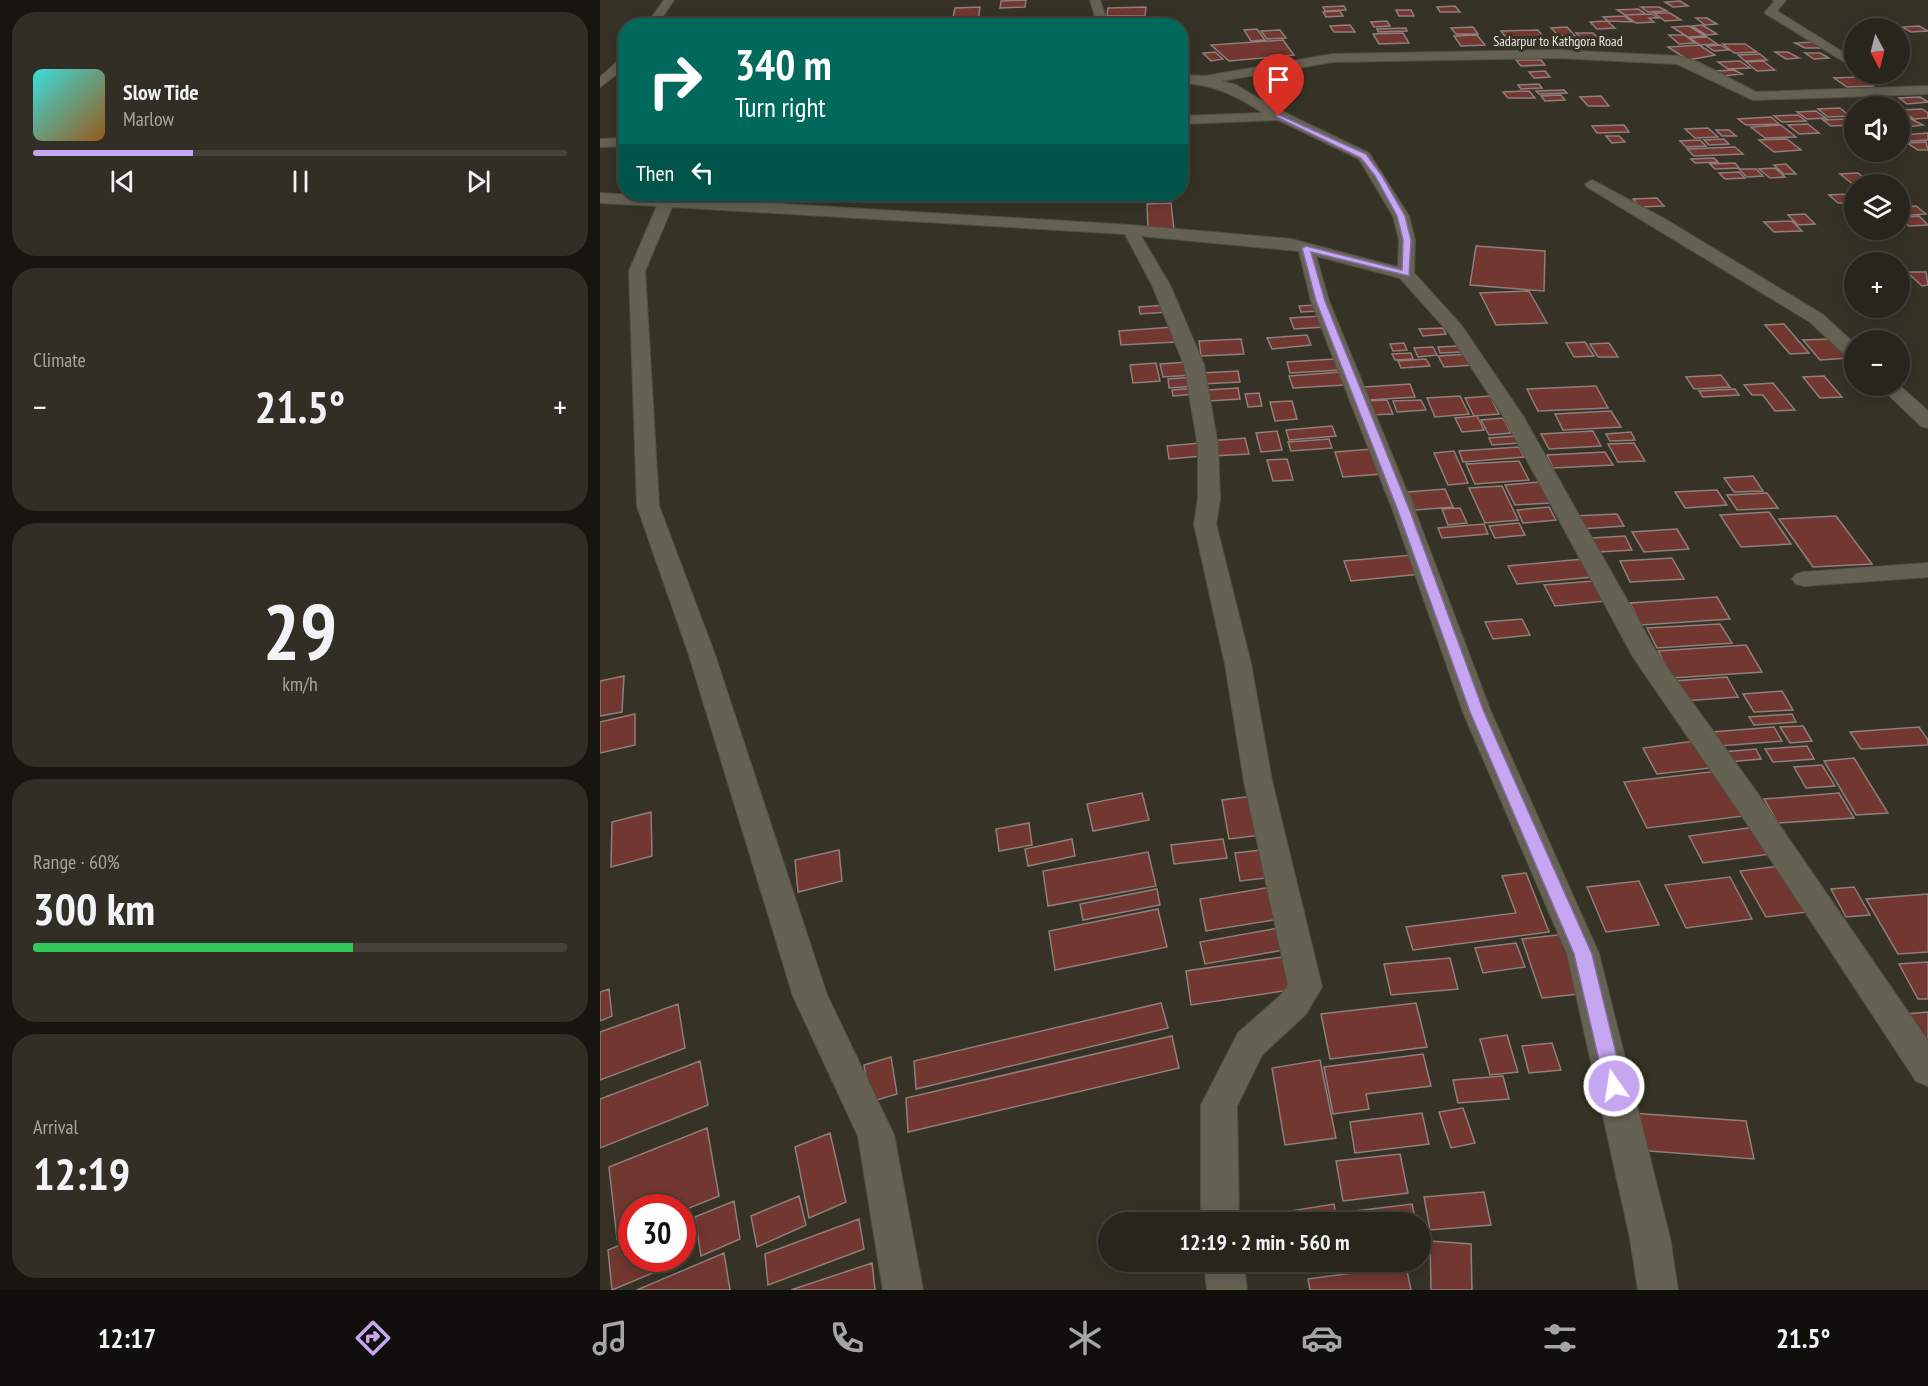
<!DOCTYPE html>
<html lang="en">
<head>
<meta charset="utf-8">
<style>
  :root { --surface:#28261c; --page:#302e25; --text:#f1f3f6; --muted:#a5a5a3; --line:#44433b; --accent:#c6a6f0 }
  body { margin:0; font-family:"PT Sans Narrow",sans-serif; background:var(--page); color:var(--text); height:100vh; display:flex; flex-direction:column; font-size:22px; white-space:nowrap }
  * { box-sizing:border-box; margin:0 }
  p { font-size:20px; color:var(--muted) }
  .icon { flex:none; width:33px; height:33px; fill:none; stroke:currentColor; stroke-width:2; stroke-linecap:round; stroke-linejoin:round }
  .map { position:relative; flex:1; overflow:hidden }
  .details { display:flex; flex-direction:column; gap:12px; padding:12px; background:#16150f; width:600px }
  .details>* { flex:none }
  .hud { position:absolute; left:18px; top:18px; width:570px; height:183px; border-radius:24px; box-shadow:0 3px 15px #0003,0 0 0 2px var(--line); background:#00695c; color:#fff; overflow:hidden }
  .needle { width:39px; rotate:173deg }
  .buttons { position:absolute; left:1244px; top:18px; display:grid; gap:12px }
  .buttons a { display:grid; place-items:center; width:66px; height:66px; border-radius:50%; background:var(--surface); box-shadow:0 3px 15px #0003,0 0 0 2px var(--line); font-size:30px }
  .speed { position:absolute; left:18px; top:1194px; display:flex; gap:12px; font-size:30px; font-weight:700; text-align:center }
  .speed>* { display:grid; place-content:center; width:78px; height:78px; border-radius:50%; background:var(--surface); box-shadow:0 3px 15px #0003,0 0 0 2px var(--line); line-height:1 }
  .speed .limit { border:9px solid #d22; background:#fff; color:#111 }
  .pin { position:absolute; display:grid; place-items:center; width:51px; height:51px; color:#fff; margin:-62px -26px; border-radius:50% 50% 50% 0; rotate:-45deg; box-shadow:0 0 6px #0007 }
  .pin .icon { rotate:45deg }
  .me { position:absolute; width:66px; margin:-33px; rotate:347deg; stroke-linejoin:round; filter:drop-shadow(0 0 4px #0008) }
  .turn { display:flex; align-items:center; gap:21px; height:126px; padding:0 18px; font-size:27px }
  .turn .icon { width:78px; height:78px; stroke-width:2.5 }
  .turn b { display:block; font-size:42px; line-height:51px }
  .then { display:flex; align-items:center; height:57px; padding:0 18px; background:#0003; gap:12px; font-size:22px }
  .big { font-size:45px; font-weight:700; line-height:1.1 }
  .details .card { flex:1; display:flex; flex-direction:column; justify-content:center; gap:9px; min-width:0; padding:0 21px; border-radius:24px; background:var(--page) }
  .details .dial { align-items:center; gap:0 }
  .dial b { font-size:78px; line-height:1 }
  .song { display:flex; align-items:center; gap:18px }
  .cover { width:72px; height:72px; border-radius:9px; background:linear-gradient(135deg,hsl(180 70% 55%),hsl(30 70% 35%)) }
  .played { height:6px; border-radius:3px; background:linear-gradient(90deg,var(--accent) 30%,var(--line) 30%) }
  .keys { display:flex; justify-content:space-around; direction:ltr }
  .heat { display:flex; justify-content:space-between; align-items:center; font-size:33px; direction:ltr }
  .charge { height:9px; border-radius:4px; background:linear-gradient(90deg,#34c759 60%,var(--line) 0) }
  .trip { position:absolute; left:498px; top:1212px; width:333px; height:60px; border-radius:30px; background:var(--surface); box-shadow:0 3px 15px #0003,0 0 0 2px var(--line); font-weight:700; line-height:60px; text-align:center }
  .dock { display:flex; height:96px; justify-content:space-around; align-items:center; background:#100f0b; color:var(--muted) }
  .dock .icon { width:42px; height:42px }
  .dock .on { color:var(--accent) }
  .dock b { font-size:27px; color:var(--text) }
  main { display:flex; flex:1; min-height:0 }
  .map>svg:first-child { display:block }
  .building { fill:#723730; stroke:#8f7e7c; stroke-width:1.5 }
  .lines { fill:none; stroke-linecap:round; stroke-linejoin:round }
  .minor-casing { stroke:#535045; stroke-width:2 }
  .minor { fill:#656153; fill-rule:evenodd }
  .route { fill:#c6a6f0; stroke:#816c9c; stroke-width:1.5 }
  .labels { text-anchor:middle; stroke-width:6; stroke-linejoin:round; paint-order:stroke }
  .far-street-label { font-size:14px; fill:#e9e7df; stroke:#363326 }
</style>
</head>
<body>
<main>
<section class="details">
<div class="card">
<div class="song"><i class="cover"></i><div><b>Slow Tide</b><p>Marlow</p></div></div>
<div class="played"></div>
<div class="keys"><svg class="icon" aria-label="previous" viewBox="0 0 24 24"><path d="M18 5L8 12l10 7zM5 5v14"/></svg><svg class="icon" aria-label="pause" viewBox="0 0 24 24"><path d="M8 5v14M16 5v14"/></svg><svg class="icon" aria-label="next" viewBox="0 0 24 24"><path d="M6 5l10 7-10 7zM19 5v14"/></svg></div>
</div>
<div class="card"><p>Climate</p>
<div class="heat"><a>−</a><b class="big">21.5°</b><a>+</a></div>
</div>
<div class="card dial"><b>29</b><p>km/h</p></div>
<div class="card"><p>Range · 60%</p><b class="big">300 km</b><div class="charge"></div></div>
<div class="card"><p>Arrival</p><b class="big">12:19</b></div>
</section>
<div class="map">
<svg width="1328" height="1290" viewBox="0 0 1328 1290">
  <rect width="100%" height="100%" fill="#363326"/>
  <path class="building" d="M426,0L425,7L400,8L401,1Z
    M1080,1L1088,6L1073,7L1065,2Z
    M744,6L746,10L725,11L723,7Z
    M855,6L860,12H840L837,7Z
    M380,7L378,21L352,22L355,8Z
    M546,7L545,16H507L508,8Z
    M1041,7H1059L1067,11L1048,12Z
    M1038,9L1046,14L1025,15L1017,10Z
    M796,10H811L814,16H799Z
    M740,11L743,16L726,17L723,12Z
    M1054,13H1070L1081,20L1065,21Z
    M1052,14L1058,18H1049L1054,22L1036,23L1025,15Z
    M1024,16L1032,22L1008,21L1003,17Z
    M1096,18H1107L1117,24L1105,25Z
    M787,21L790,26L774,27L771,22Z
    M1007,21L1015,28L997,29L990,22Z
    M750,25L755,32H734L730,26Z
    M1102,25L1117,34L1106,35L1092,26Z
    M1089,26L1105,36L1088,37L1072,27Z
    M1319,26L1328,31L1311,32L1302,27Z
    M873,27L878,34H856L851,28Z
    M967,27L975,36H959L951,28Z
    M806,28L807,31L778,32L777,29Z
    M657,29L665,40L651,41L644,30Z
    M680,30L686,38L667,39L661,31Z
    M938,30L945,39L908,40L901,31Z
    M803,33L809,43L779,44L773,34Z
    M976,33H993L999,39H982Z
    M877,35L885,45L861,46L854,36Z
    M1069,35H1084L1095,43L1079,44Z
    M1107,37L1117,44L1100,45L1090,38Z
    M683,40L694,55L629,61L611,45Z
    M1213,42L1222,48H1205L1195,43Z
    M1123,44H1145L1157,52L1134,53Z
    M1099,45L1115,55L1088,60L1068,47Z
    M1121,45L1128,50L1114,51L1107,46Z
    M615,52L623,59L611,61L603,53Z
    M1175,52H1188L1199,58L1186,59Z
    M1205,53H1220L1229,58L1214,59Z
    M1160,54L1167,60L1145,61L1138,55Z
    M916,60H941L945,65L921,66Z
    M1140,61L1150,68L1128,69L1118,62Z
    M1163,61L1175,70L1157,71L1146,62Z
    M1134,70L1142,74L1123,76L1116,71Z
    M945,71L950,77L934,78L929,72Z
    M1260,77L1273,86L1247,87L1234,78Z
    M939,84L942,88L921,89L918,85Z
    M964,90L967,93L939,94L936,91Z
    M929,91L935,98H908L903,92Z
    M1278,94L1294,103L1277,104L1262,95Z
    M961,95L965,100L945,101L941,96Z
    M1001,96L1009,106H988L980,97Z
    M1320,97L1328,102L1307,104L1299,98Z
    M1240,108L1250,116L1228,117L1218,109Z
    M1322,109L1328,113V118L1314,119L1300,110Z
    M1216,111L1226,118L1207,119L1197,112Z
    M1299,113L1323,125L1299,128Z
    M1198,115L1206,121L1182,122L1174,116Z
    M1171,117L1179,124L1146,125L1138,119Z
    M1248,119L1254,125L1231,126L1223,120Z
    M1208,124L1219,133L1199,134L1188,125Z
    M1024,125L1029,132L997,133L992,126Z
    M1181,125L1196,137L1165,138L1151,127Z
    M1108,128L1118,137L1095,138L1085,129Z
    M1116,130H1129L1136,136H1122Z
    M1328,133V140L1311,141L1302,135Z
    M1006,136H1019L1025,142L1012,143Z
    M1124,139L1129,144L1109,145L1104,140Z
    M1187,139L1201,150L1174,152L1159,140Z
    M1100,140L1106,146L1086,147L1080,141Z
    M1326,142L1328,150H1318L1307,143Z
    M1135,147L1143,154L1094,156L1087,149Z
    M1114,158L1118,162L1095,163L1091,159Z
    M1135,163L1139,168L1115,169L1110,164Z
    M1186,164L1196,174H1184L1174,165Z
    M1175,168L1185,177L1170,178L1159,169Z
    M1139,169H1156L1163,176L1147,177Z
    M1139,172L1145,178L1125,179L1119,173Z
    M1258,173L1272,184L1254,185L1240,174Z
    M1247,194L1254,203H1238L1229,195Z
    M1057,198L1064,206L1040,207L1033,199Z
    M571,203L574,230L548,231L547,204Z
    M1316,206L1326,214L1299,216V207Z
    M1205,214L1215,224L1198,225L1188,215Z
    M1319,216L1328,225L1309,226L1299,218Z
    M1192,221L1202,231L1174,232L1164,222Z
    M876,246L945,251L944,291L870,285Z
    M1307,272H1326L1328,285L1322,286Z
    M929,291L947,323L896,325L880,293Z
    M566,305L568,312L540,314L539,307Z
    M718,305L720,311L701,312L699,306Z
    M721,316L725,327L694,329L690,318Z
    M1184,324L1209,353L1190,354L1165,325Z
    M573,327L576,342L521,345L519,331Z
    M843,328L846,334L823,336L819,329Z
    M707,335L711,345L672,349L667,338Z
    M641,339L644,354L601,356L599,341Z
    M1232,339L1249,358L1220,360L1203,340Z
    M985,342L994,356L974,357L966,343Z
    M804,343L807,350L793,351L790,344Z
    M1009,343L1018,357H998L990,344Z
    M858,346L861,352L840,353L838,347Z
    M833,347L837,355L818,357L814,348Z
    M811,353L813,359L795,360L792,354Z
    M869,354L875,365L844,367L838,356Z
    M735,359L739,370L690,373L687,362Z
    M826,359L830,366L801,368L798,361Z
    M589,362L592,375L563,377L560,364Z
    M556,363L560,381L533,383L530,365Z
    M638,371L640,382L602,384L601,373Z
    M740,372L745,385L693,388L689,376Z
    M1121,375L1130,387L1094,389L1086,377Z
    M1224,376L1242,397L1220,398L1203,377Z
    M594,377L596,386L569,388L568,379Z
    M1173,383L1195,410L1175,411L1163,395H1152L1144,385Z
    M810,384L815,397L769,400L764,387Z
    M996,386L1008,408L938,411L927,389Z
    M596,388L597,394L573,396L572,390Z
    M638,388L640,399L608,401L607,390Z
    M1135,389L1139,395L1103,397L1099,391Z
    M659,393L662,406L648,407L645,394Z
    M860,396L869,414L835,417L827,398Z
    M890,396L899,414L874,416L865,398Z
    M787,400L793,414L768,415L763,401Z
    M821,400L826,410L797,412L793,401Z
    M692,401L697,419L675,421L670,402Z
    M1011,411L1021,427L963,430L955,414Z
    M877,416L884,430L862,432L855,418Z
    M903,418L911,433L889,435L881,420Z
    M732,426L736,436L689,440L686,430Z
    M677,431L682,450L661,452L656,433Z
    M993,431L1001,446L949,449L941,434Z
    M1031,432L1035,440L1010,441L1006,434Z
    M916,436L919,443L892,445L889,438Z
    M645,438L649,454L612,456L609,441Z
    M729,439L732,448L691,451L688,442Z
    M600,443L603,456L569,459L567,446Z
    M1034,443L1045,461L1018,462L1008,444Z
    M919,447L924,457L863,462L859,451Z
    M773,449L782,474L743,477L735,452Z
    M854,451L868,483L848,485L834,453Z
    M1005,452L1013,465L953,468L947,455Z
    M687,459L693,480L673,481L667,460Z
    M919,461L929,480L875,484L866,464Z
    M1153,476L1163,491L1134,492L1124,478Z
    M939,482L950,503L915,505L905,485Z
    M902,486L918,520L885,523L869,488Z
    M845,489L853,507L815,510L808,492Z
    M1117,490L1127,505L1085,508L1075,492Z
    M1167,493L1178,508L1137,510L1127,495Z
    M949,507L956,520L923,523L917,510Z
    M860,508L867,523L848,525L842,509Z
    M1169,512L1191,544L1141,547L1120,515Z
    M1017,514L1024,526L979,529L973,516Z
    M1236,516L1272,564L1213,567L1179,519Z
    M919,523L925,535L895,538L889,526Z
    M884,524L888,534L842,538L838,528Z
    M1077,529L1089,549L1044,552L1032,532Z
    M1025,536L1032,550L999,552L992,538Z
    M813,555L821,574L751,581L744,561Z
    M1072,558L1084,579L1030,582L1020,561Z
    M983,559L993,577L917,584L908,566Z
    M993,581L1005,601L955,606L944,585Z
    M1117,597L1130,619L1041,625L1030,603Z
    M922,619L930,635L893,639L885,622Z
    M1120,624L1132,643L1057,648L1047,628Z
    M1146,645L1162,672L1072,678L1058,651Z
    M24,676L22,712L0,716V681Z
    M1127,677L1138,697L1083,701L1073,681Z
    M1182,691L1193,710L1154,712L1143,694Z
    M35,714V745L0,753V722Z
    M1192,714L1196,722L1154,725L1149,717Z
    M1203,726L1212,741L1190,743L1180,727Z
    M1174,727L1182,741L1119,746L1112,732Z
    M1319,727L1328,740V745L1261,749L1250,732Z
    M1094,741L1110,768L1057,774L1043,748Z
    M1207,746L1214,759L1173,762L1165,749Z
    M1156,749L1161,759L1127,762L1122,752Z
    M1254,758L1288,813L1256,815L1224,761Z
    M1222,765L1235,786L1206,788L1194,767Z
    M1118,771L1144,816L1047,828L1024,782Z
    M542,793L549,820L493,831L487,804Z
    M1239,793L1254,818L1178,823L1164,799Z
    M653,796L661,835L629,839L622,800Z
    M51,812L52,856L11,867L12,822Z
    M429,823L432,845L399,851L396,829Z
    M1155,827L1171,854L1103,863L1089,836Z
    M472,839L475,856L428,866L425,849Z
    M623,839L627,858L574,864L571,845Z
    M670,849L675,877L640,881L635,853Z
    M239,850L242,881L198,892L195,860Z
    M548,852L556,886L448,906L443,871Z
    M1180,866L1207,912L1166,917L1140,871Z
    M926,873L949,932L813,950L806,927L916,913L902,876Z
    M1130,877L1152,919L1086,928L1065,885Z
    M1039,881L1059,925L1006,932L987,887Z
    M671,887L679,919L606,931L600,899Z
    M1254,887L1270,915L1246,917L1231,889Z
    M557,889L560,905L483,920L480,904Z
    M1328,894V952L1298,954L1266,899Z
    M558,909L567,947L455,970L449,931Z
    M684,927L689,949L605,964L600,942Z
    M966,934L988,993L942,998L922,939Z
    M916,943L925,967L883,973L875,948Z
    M689,956L696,989L591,1005L586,971Z
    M850,958L858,989L791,995L784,964Z
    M1328,962V999H1318L1299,964Z
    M9,989L12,1016L0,1021V992Z
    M561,1003L568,1028L316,1089L314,1061Z
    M816,1003L827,1047L730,1059L721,1014Z
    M78,1004L85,1048L0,1080V1032Z
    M1328,1012V1051L1305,1014Z
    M907,1035L918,1072L890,1075L880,1039Z
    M572,1036L579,1068L308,1132L306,1098Z
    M952,1043L961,1070L929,1073L922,1046Z
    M823,1054L831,1086L766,1094L769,1109L733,1114L724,1067Z
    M291,1057L297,1094L270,1102L264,1065Z
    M720,1060L736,1138L685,1145L672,1068Z
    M100,1061L108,1105L0,1148V1099Z
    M903,1076L909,1099L858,1103L853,1080Z
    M863,1108L875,1143L851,1148L839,1112Z
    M822,1113L829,1144L755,1153L750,1122Z
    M1031,1113L1146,1121L1154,1159L1037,1150Z
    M107,1128L119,1196L82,1211V1208H32V1232L17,1239L9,1167Z
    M230,1133L246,1202L209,1218L195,1147Z
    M800,1154L808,1193L743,1201L736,1161Z
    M884,1192L891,1225L830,1230L824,1197Z
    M199,1196L206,1225L157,1247L151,1216Z
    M134,1201L140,1239L101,1256L95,1217Z
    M734,1204L737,1222H692L690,1211Z
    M812,1204L816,1222H749L747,1212Z
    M259,1219L264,1249L168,1285L165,1254Z
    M32,1240V1258H82V1250L84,1260L12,1290L8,1250Z
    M830,1241L871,1244L872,1290H831Z
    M124,1253L130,1290H37Z
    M698,1262H745V1263L699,1271Z
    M272,1263L275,1290H191Z
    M806,1266L811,1290H710L708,1279Z"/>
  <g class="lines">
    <g class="minor-casing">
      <path id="minor" d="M64,0H74L56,26H45Z
        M490,0H500L509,26H498Z
        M1173,0H1186L1177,11L1254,59V68L1166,14L1165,12L1174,2Z
        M958,50L1078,56L1098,62L1156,92L1328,86V94L1153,100L1077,64L958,58L733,62L621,81L636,85L673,107L769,153L809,216L815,240L814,273L862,326L923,416L1057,653L1158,794L1328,1041V1086L1316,1081L1138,810L1033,657L903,416L849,333L800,278L716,256L729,301L815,511L891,712L999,954L1070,1238L1078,1290H1038L1030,1238L967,954L863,712L793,511L711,301L699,251L541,236L570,285L604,365L618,446L620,499L616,524L651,664L672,781L722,987L706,1014L662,1055L637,1106L639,1222H601V1105L638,1033L682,994L688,985L644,781L625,664L594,524L598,499V446L584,365L552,285L525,234L72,207L45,271L59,506L114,652L227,995L294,1135L323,1290H283L258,1136L193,996L88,652L37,506L29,271L57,206L0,203V193L530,225L691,239L798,267L799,240L793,216L759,159L678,120L580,124V116L663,113C635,95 614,84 580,83V75L605,76L733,54Z
        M18,61H26V67L0,87V77Z
        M26,138V146L0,147V139Z
        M992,180L1065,219L1222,314L1254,343V359L1247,357L1210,322L987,187L985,184Z
        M1299,385L1328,411V428L1321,426L1279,386Z
        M1328,563V577L1204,586L1196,584L1192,579L1196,574L1204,572Z
        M604,1262H644L647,1290H607Z"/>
    </g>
    <use href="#minor" class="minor"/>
  </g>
  <path class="route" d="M677,114L766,154L782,176L805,216L811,240L809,276L711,252L725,301L810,511L884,712L992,954L1024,1086L1021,1093L1014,1095L1008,1093L1005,1086L974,954L870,712L798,511L716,301L702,248L706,246L802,270L803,240L797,216L775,176L761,158L677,117Z"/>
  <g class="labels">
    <g class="far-street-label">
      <text x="958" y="46">Sadarpur to Kathgora Road</text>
    </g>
  </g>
</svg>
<div class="buttons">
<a><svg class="needle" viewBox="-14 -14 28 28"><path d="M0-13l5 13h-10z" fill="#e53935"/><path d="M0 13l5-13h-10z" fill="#a5a5a3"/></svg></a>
<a><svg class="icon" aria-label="sound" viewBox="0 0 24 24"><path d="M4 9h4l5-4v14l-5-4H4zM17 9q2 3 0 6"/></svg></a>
<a><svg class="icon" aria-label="layers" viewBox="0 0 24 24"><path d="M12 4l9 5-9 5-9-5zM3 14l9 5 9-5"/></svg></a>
<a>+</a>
<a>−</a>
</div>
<div class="speed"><div class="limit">30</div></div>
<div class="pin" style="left:679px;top:116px;background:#d93025"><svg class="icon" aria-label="arrive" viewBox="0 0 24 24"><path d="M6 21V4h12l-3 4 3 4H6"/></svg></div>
<svg class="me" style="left:1014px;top:1086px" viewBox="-20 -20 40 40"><circle r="17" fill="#c6a6f0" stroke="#fff" stroke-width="3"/><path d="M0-11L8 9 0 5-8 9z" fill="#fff"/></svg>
<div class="trip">12:19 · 2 min · 560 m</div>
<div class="hud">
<div class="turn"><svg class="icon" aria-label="right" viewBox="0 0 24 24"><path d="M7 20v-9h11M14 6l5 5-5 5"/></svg><div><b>340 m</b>Turn right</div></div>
<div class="then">Then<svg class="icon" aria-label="left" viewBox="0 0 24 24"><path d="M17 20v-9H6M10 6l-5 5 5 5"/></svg></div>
</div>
</div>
</main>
<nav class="dock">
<b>12:17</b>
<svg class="icon on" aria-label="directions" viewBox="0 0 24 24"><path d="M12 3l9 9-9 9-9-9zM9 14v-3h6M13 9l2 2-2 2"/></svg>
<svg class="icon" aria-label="music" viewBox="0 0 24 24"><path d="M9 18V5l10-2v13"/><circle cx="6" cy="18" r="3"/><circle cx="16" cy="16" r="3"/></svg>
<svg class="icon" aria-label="phone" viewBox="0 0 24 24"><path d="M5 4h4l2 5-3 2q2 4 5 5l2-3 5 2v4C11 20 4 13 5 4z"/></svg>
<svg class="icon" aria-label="climate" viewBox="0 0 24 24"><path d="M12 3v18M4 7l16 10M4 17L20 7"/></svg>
<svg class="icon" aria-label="car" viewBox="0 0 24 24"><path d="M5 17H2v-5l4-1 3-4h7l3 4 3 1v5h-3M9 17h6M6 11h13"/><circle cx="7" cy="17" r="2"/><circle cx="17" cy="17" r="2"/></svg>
<svg class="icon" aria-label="filters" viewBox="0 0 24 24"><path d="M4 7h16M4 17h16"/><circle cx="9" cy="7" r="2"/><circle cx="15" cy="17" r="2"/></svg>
<b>21.5°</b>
</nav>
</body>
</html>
